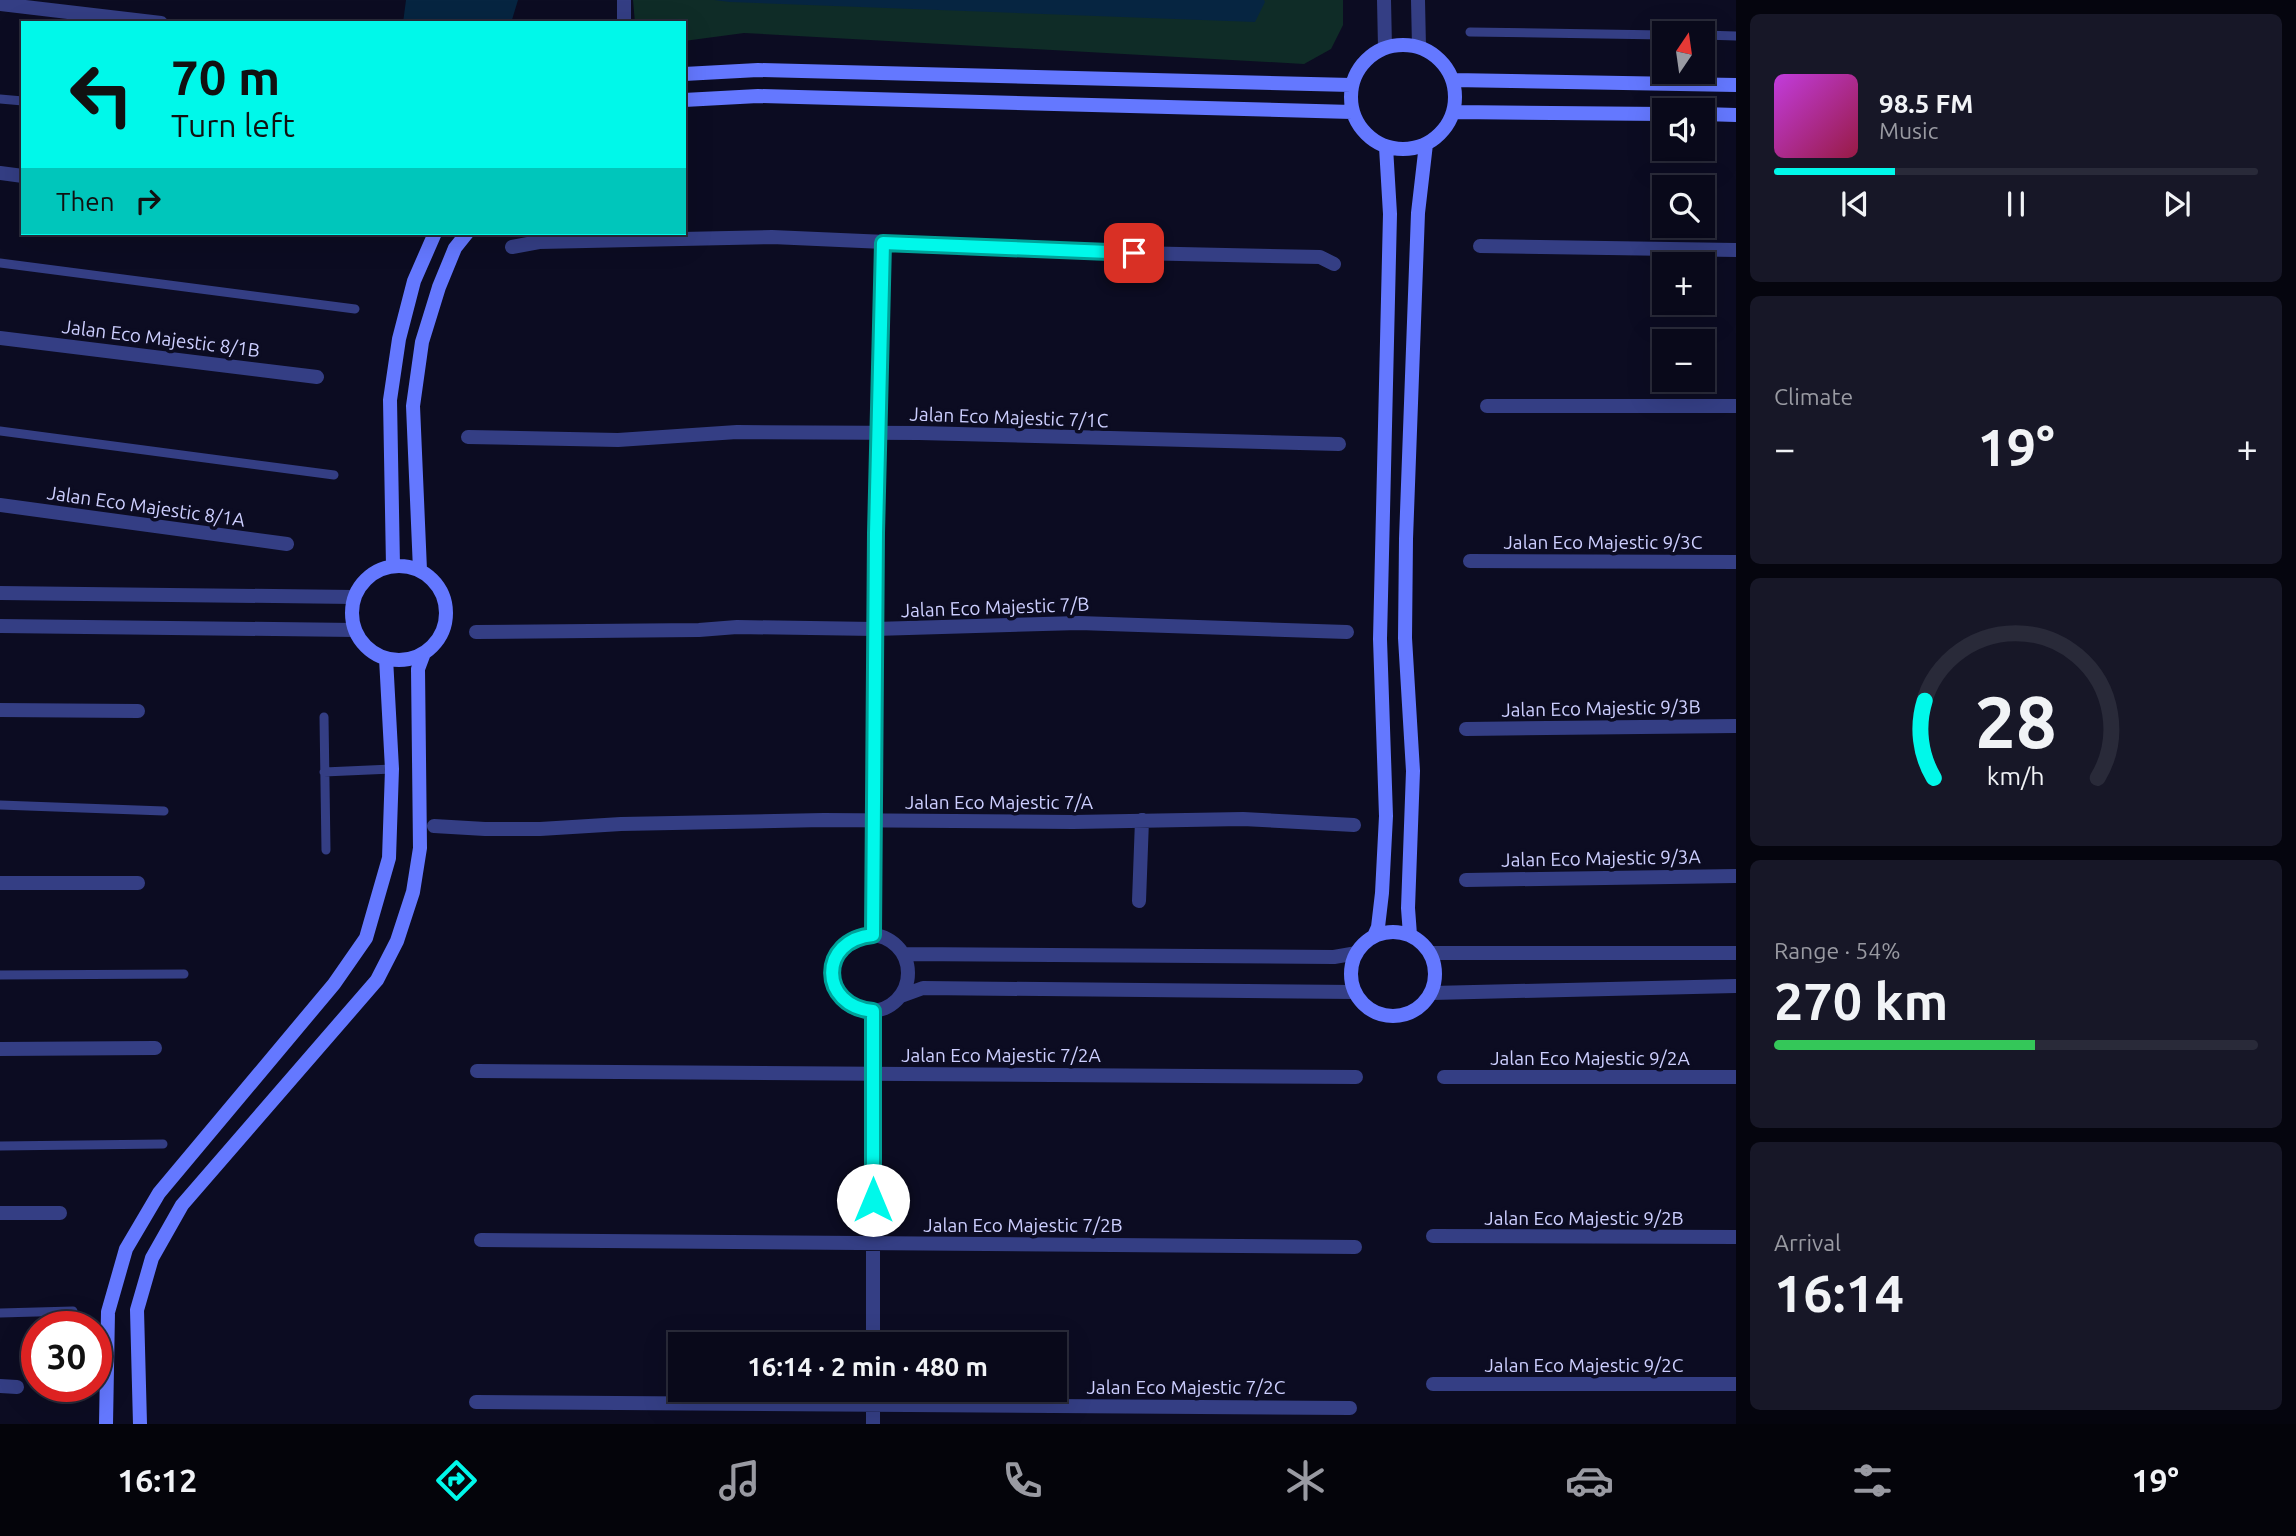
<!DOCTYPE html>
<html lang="en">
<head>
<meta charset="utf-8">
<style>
  :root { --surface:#09091a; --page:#171727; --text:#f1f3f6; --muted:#999aa2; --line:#292a39; --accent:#00f8ea }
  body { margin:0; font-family:Ubuntu,sans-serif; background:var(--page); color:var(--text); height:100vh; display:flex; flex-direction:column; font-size:26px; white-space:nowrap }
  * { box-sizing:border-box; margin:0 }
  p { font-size:23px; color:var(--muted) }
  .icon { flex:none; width:38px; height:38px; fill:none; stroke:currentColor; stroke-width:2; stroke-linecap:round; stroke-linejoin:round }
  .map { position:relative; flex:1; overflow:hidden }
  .side { display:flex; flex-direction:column; gap:14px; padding:14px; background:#05050e; width:560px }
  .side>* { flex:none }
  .guide { position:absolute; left:21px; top:21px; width:665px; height:214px; border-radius:0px; box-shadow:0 7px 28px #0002,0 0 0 2px var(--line); background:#00f8ea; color:#111; overflow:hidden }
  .needle { width:46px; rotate:13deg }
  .buttons { position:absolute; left:1652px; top:21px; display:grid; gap:14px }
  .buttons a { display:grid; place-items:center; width:63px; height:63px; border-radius:0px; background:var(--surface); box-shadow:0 7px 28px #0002,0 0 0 2px var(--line); font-size:35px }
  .speed { position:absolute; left:21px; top:1311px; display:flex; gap:14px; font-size:35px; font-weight:700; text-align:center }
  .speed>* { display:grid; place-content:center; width:91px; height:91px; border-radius:50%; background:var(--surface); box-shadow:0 7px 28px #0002,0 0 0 2px var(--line); line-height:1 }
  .speed .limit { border:10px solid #d22; background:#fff; color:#111 }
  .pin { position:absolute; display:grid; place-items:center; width:60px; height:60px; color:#fff; margin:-30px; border-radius:14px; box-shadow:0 4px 10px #0006 }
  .me { position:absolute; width:77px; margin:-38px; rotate:0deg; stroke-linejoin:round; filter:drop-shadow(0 0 5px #0008) }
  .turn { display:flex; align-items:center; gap:24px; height:147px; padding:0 35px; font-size:32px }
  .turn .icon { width:91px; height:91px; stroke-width:2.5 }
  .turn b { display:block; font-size:49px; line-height:60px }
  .then { display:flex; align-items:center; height:66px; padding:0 35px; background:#0003; gap:14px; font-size:26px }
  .big { font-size:52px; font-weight:700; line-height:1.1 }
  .side .tile { flex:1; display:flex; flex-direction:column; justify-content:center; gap:10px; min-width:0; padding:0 24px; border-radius:10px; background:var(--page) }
  .side .dial { align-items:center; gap:0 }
  .dial svg { height:182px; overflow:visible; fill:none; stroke:var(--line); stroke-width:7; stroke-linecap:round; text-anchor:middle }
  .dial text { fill:var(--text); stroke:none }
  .song { display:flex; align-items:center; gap:21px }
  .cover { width:84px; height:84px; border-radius:10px; background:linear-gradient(135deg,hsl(290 70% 55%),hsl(340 70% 35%)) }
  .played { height:7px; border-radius:4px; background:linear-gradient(90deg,var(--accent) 25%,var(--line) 25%) }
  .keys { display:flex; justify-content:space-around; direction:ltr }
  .heat { display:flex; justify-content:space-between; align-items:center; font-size:38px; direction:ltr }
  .charge { height:10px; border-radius:5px; background:linear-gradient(90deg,#34c759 54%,var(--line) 0) }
  .trip { position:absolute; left:668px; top:1332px; width:399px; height:70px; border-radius:0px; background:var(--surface); box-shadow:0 7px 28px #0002,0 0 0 2px var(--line); font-weight:700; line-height:70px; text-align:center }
  .tabs { display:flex; height:112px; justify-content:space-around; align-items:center; background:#04040a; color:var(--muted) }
  .tabs .icon { width:49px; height:49px }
  .tabs .active { color:var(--accent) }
  .tabs b { font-size:32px; color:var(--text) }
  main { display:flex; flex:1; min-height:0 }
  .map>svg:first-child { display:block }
  .green { fill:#0f2c27 }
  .water { fill:#062541 }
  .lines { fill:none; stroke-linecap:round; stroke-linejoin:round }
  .lane { stroke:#343e84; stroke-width:9 }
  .street { stroke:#343e84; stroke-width:14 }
  .secondary { stroke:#6478ff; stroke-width:14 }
  .route-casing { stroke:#00a198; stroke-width:18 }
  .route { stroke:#00f8ea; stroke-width:12 }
  .labels { text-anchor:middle; stroke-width:7; stroke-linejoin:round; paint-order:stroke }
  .street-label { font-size:19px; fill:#cdcfff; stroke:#0c0c22 }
</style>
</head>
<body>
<main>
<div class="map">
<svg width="1736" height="1424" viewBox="0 0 1736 1424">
  <rect width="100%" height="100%" fill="#0c0c22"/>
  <path class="green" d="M633,0H1343V25L1331,49L1304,64L744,33L684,41V23H635Z"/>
  <path class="water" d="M406,0H518L511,23H403Z
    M714,0H1264L1265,2L1255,22L730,2Z"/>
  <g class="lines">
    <path class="lane" d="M1470,32L1664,35
      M1703,35L1736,36
      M0,99L23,101
      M0,263L355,309
      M0,431L334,475
      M324,717L326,850
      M324,772L392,769
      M0,805L164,811
      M0,975L184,974
      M0,1146L163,1144
      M0,1313L73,1311"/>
    <path class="street" d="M624,0V23
      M1384,0L1385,47
      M1418,0L1419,47
      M0,4L161,23
      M0,173L23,176
      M1480,246L1736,250
      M512,247L539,242L772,237L1134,253L1320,257L1334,264
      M0,338L317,377
      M1487,406H1736
      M468,437L618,440L737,432L919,433L1339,444
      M0,505L287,544
      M1470,561L1736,562
      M0,593L354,597
      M0,626L355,630
      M476,632L699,630L737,627L875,629L1079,623L1347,632
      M0,710L138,711
      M1466,729L1736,726
      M434,826L485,829H540L621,824L824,820L1073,822L1243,819L1354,825
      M1466,880L1736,876
      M0,883H138
      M1139,901L1142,820
      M832 973a38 38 0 1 1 76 0a38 38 0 1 1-76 0Z
      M873,935L876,533L883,243
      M1431,953H1736
      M904,954L1334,957L1357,953
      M1432,993L1736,986
      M901,996L923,988L1355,992
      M0,1049L155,1048
      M477,1071L1356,1077
      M1444,1077H1736
      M0,1213H60
      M1433,1236L1736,1237
      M481,1240L1355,1247
      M873,1344V1011
      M1433,1384H1736
      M0,1386L17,1387
      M873,1390V1424
      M476,1402L1350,1408"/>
    <path class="secondary" d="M1351 97a52 52 0 1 1 104 0a52 52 0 1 1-104 0Z
      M684,74L758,70L1351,85
      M1453,80L1736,85
      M684,100L758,96L1352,112
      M1454,112L1664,114
      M1703,114L1736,115
      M352 613a47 47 0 1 1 94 0a47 47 0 1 1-94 0Z
      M393,566L390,400L399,339L414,281L435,233
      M420,570L413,406L422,342L439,287L455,248L467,233
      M1351 974a42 42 0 1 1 84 0a42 42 0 1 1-84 0Z
      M1410,935L1408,908L1413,771L1405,638L1406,539L1418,213L1426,144
      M1374,936L1378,927L1382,893L1386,816L1380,639L1390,214L1386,147
      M106,1424L108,1312L126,1249L159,1193L334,984L366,938L389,858L392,769L386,658
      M140,1424L137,1310L152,1258L182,1205L377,980L397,941L413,892L420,848L418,669L424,653"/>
  </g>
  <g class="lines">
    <g class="route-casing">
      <path id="route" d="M873,1200V1011C819,1006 818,940 873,935L876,533L883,243L1134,253"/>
    </g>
    <use href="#route" class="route"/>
  </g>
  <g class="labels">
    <g class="street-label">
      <text transform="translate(161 338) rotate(7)" y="7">Jalan Eco Majestic 8/1B</text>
      <text transform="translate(1009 417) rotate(2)" y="7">Jalan Eco Majestic 7/1C</text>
      <text transform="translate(146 506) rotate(8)" y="7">Jalan Eco Majestic 8/1A</text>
      <text x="1603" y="549">Jalan Eco Majestic 9/3C</text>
      <text transform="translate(995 607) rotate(-2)" y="7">Jalan Eco Majestic 7/B</text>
      <text transform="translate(1601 708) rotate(-1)" y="7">Jalan Eco Majestic 9/3B</text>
      <text x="999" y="809">Jalan Eco Majestic 7/A</text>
      <text transform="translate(1601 858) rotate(-1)" y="7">Jalan Eco Majestic 9/3A</text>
      <text x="1001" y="1062">Jalan Eco Majestic 7/2A</text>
      <text x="1590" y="1065">Jalan Eco Majestic 9/2A</text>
      <text x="1584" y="1225">Jalan Eco Majestic 9/2B</text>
      <text x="1023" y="1232">Jalan Eco Majestic 7/2B</text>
      <text x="1584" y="1372">Jalan Eco Majestic 9/2C</text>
      <text x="1186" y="1394">Jalan Eco Majestic 7/2C</text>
    </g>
  </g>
</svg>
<div class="buttons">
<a><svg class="needle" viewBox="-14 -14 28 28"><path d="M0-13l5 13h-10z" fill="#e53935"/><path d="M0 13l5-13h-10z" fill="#999aa2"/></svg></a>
<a><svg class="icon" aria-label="sound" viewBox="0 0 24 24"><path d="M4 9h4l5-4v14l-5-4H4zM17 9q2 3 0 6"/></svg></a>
<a><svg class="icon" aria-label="search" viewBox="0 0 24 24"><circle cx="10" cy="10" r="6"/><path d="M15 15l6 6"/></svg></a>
<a>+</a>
<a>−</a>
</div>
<div class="speed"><div class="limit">30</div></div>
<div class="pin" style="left:1134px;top:253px;background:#d93025"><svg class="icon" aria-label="arrive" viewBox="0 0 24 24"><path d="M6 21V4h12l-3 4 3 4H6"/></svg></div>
<svg class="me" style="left:873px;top:1200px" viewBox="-20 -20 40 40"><circle r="19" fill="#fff"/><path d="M0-13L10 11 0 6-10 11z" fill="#00f8ea"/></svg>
<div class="trip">16:14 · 2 min · 480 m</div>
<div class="guide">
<div class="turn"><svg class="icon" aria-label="left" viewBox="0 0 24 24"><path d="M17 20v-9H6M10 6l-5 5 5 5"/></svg><div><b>70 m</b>Turn left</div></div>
<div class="then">Then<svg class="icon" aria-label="right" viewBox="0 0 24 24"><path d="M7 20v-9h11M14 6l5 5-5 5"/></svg></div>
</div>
</div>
<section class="side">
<div class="tile">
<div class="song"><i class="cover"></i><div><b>98.5 FM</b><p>Music</p></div></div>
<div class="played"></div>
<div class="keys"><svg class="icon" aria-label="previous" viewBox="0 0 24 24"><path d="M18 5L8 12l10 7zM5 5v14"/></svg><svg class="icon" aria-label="pause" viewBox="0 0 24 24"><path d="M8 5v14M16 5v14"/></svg><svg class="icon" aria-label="next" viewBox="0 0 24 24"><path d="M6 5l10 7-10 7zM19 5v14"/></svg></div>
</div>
<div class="tile"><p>Climate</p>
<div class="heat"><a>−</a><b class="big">19°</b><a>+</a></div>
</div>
<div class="tile dial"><svg viewBox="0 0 100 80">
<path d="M14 69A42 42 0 1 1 86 69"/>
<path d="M14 69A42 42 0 0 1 10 35" stroke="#00f8ea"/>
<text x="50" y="56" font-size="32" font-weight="700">28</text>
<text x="50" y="72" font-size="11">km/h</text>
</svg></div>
<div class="tile"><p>Range · 54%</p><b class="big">270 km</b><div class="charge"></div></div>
<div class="tile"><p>Arrival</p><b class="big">16:14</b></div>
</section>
</main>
<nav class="tabs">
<b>16:12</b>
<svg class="icon active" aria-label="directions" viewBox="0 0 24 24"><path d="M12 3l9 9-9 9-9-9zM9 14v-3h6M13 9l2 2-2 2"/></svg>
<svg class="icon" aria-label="music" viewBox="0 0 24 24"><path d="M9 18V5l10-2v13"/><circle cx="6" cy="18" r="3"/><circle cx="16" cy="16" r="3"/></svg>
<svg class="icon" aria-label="phone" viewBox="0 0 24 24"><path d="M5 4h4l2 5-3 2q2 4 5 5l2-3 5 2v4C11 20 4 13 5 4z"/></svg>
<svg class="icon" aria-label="climate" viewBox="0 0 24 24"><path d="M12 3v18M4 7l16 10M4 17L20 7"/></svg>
<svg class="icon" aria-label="car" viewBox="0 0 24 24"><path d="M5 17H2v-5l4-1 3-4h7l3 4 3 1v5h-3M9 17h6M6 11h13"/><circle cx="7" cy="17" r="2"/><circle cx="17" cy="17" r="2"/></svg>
<svg class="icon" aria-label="filters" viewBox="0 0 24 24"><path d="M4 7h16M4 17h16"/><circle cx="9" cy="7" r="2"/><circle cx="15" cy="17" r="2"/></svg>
<b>19°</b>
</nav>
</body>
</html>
